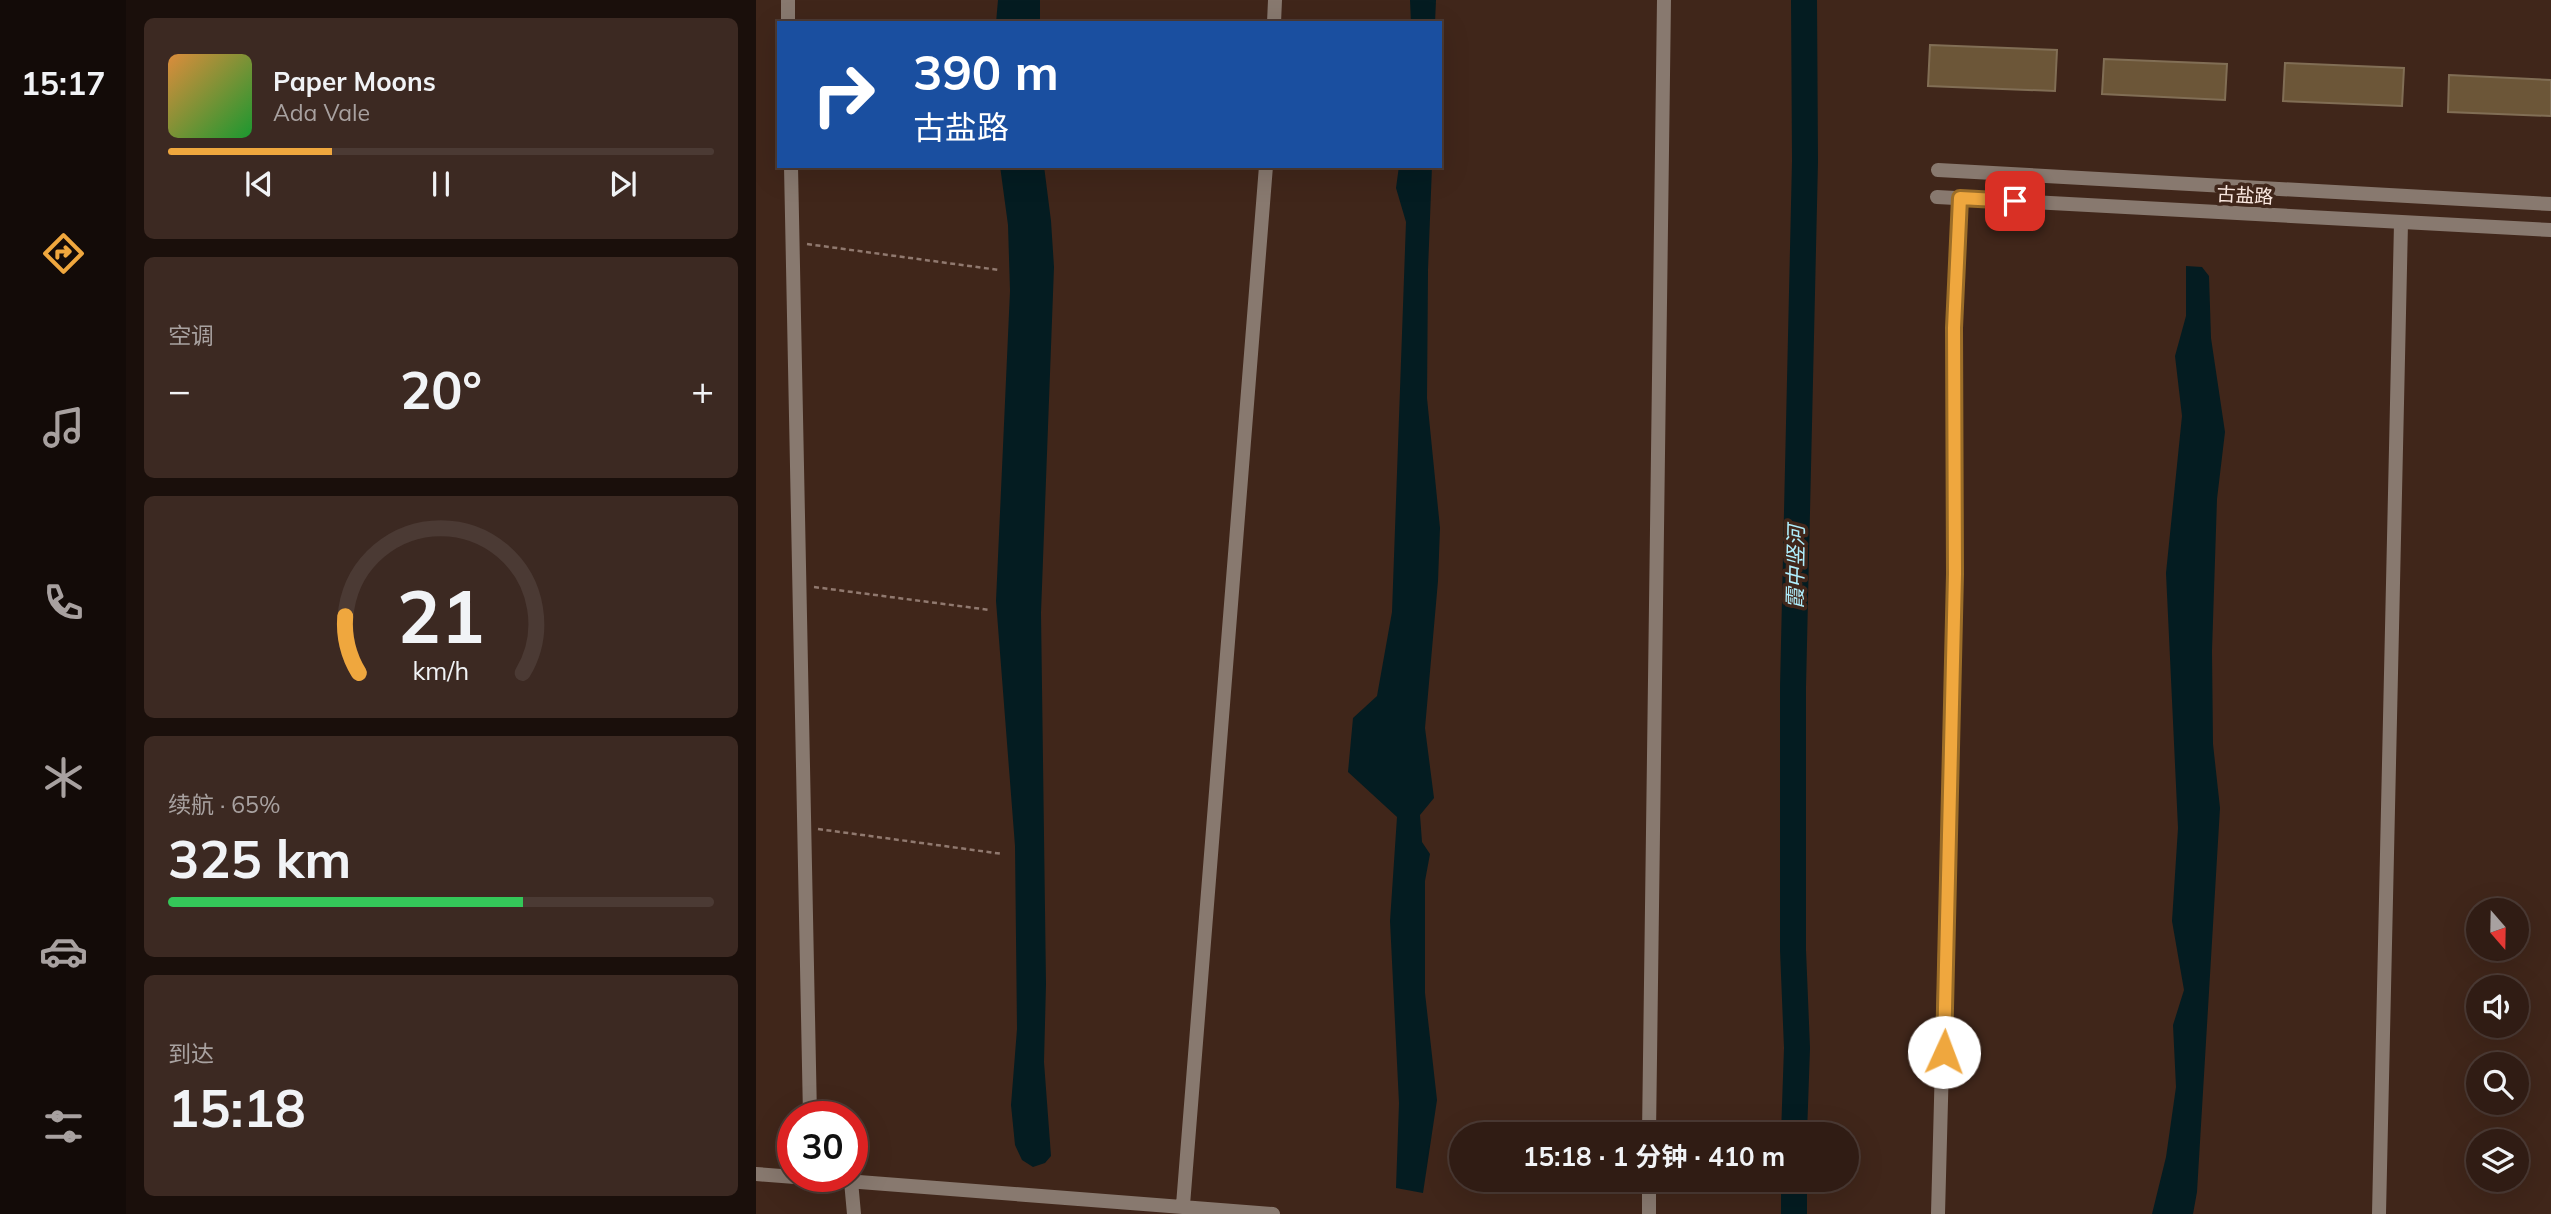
<!DOCTYPE html>
<html lang="zh">
<head>
<meta charset="utf-8">
<style>
  :root { --surface:#301c14; --page:#3c2922; --text:#f1f3f6; --muted:#a8a1a0; --line:#4b3a34; --accent:#efa73e }
  body { margin:0; font-family:Mulish,"Noto Sans SC",sans-serif; background:var(--page); color:var(--text); height:100vh; display:flex; flex-direction:column; font-size:26px; white-space:nowrap }
  * { box-sizing:border-box; margin:0 }
  p { font-size:23px; color:var(--muted) }
  .icon { flex:none; width:38px; height:38px; fill:none; stroke:currentColor; stroke-width:2; stroke-linecap:round; stroke-linejoin:round }
  .map { position:relative; flex:1; overflow:hidden }
  .side { display:flex; flex-direction:column; gap:18px; padding:18px; background:#1a0f0b; width:630px }
  .side>* { flex:none }
  .top-card { position:absolute; left:21px; top:21px; width:665px; height:147px; border-radius:0px; box-shadow:0 7px 28px #0002,0 0 0 2px var(--line); background:#1a4fa0; color:#fff; overflow:hidden }
  .needle { width:46px; rotate:160deg }
  .fabs { position:absolute; left:1710px; top:898px; display:grid; gap:14px }
  .fabs a { display:grid; place-items:center; width:63px; height:63px; border-radius:50%; background:var(--surface); box-shadow:0 7px 28px #0002,0 0 0 2px var(--line); font-size:35px }
  .speed { position:absolute; left:21px; top:1101px; display:flex; gap:14px; font-size:35px; font-weight:700; text-align:center }
  .speed>* { display:grid; place-content:center; width:91px; height:91px; border-radius:50%; background:var(--surface); box-shadow:0 7px 28px #0002,0 0 0 2px var(--line); line-height:1 }
  .speed .limit { border:10px solid #d22; background:#fff; color:#111 }
  .pin { position:absolute; display:grid; place-items:center; width:60px; height:60px; color:#fff; margin:-30px; border-radius:14px; box-shadow:0 4px 10px #0006 }
  .me { position:absolute; width:77px; margin:-38px; rotate:2deg; stroke-linejoin:round; filter:drop-shadow(0 0 5px #0008) }
  .turn { display:flex; align-items:center; gap:24px; height:147px; padding:0 21px; font-size:32px }
  .turn .icon { width:91px; height:91px; stroke-width:2.5 }
  .turn b { display:block; font-size:49px; line-height:60px }
  .big { font-size:52px; font-weight:700; line-height:1.1 }
  .side .tile { flex:1; display:flex; flex-direction:column; justify-content:center; gap:10px; min-width:0; padding:0 24px; border-radius:10px; background:var(--page) }
  .side .dial { align-items:center; gap:0 }
  .dial svg { height:182px; overflow:visible; fill:none; stroke:var(--line); stroke-width:7; stroke-linecap:round; text-anchor:middle }
  .dial text { fill:var(--text); stroke:none }
  .song { display:flex; align-items:center; gap:21px }
  .cover { width:84px; height:84px; border-radius:10px; background:linear-gradient(135deg,hsl(30 70% 55%),hsl(130 70% 35%)) }
  .played { height:7px; border-radius:4px; background:linear-gradient(90deg,var(--accent) 30%,var(--line) 30%) }
  .keys { display:flex; justify-content:space-around; direction:ltr }
  .heat { display:flex; justify-content:space-between; align-items:center; font-size:38px; direction:ltr }
  .charge { height:10px; border-radius:5px; background:linear-gradient(90deg,#34c759 65%,var(--line) 0) }
  .trip { position:absolute; left:693px; top:1122px; width:410px; height:70px; border-radius:35px; background:var(--surface); box-shadow:0 7px 28px #0002,0 0 0 2px var(--line); font-weight:700; line-height:70px; text-align:center }
  main { display:flex; flex:1; min-height:0 }
  .menu { display:flex; flex-direction:column; width:126px; justify-content:space-around; align-items:center; background:#130b08; color:var(--muted) }
  .menu .icon { width:49px; height:49px }
  .menu .on { color:var(--accent) }
  .menu b { font-size:32px; color:var(--text) }
  .map>svg:first-child { display:block }
  .water { fill:#041c21 }
  .lines { fill:none; stroke-linecap:round; stroke-linejoin:round }
  .river { stroke:#041c21; stroke-width:26 }
  .building { fill:#6c5638; stroke:#816e55; stroke-width:2 }
  .path { stroke:#90796f; stroke-width:2.5; stroke-dasharray:5 3.5; stroke-linecap:butt }
  .minor { stroke:#88796f; stroke-width:14 }
  .tertiary { stroke:#88796f; stroke-width:14 }
  .route-casing { stroke:#9b6d28; stroke-width:18 }
  .route { stroke:#efa73e; stroke-width:12 }
  .labels { text-anchor:middle; stroke-width:7; stroke-linejoin:round; paint-order:stroke }
  .street-label { font-size:19px; fill:#fbe9e1; stroke:#40261a }
  .water-label { font-size:21px; font-style:italic; fill:#b0effd; stroke:#40261a }
</style>
</head>
<body>
<main>
<nav class="menu">
<b>15:17</b>
<svg class="icon on" aria-label="directions" viewBox="0 0 24 24"><path d="M12 3l9 9-9 9-9-9zM9 14v-3h6M13 9l2 2-2 2"/></svg>
<svg class="icon" aria-label="music" viewBox="0 0 24 24"><path d="M9 18V5l10-2v13"/><circle cx="6" cy="18" r="3"/><circle cx="16" cy="16" r="3"/></svg>
<svg class="icon" aria-label="phone" viewBox="0 0 24 24"><path d="M5 4h4l2 5-3 2q2 4 5 5l2-3 5 2v4C11 20 4 13 5 4z"/></svg>
<svg class="icon" aria-label="climate" viewBox="0 0 24 24"><path d="M12 3v18M4 7l16 10M4 17L20 7"/></svg>
<svg class="icon" aria-label="car" viewBox="0 0 24 24"><path d="M5 17H2v-5l4-1 3-4h7l3 4 3 1v5h-3M9 17h6M6 11h13"/><circle cx="7" cy="17" r="2"/><circle cx="17" cy="17" r="2"/></svg>
<svg class="icon" aria-label="filters" viewBox="0 0 24 24"><path d="M4 7h16M4 17h16"/><circle cx="9" cy="7" r="2"/><circle cx="15" cy="17" r="2"/></svg>
</nav>
<section class="side">
<div class="tile">
<div class="song"><i class="cover"></i><div><b>Paper Moons</b><p>Ada Vale</p></div></div>
<div class="played"></div>
<div class="keys"><svg class="icon" aria-label="previous" viewBox="0 0 24 24"><path d="M18 5L8 12l10 7zM5 5v14"/></svg><svg class="icon" aria-label="pause" viewBox="0 0 24 24"><path d="M8 5v14M16 5v14"/></svg><svg class="icon" aria-label="next" viewBox="0 0 24 24"><path d="M6 5l10 7-10 7zM19 5v14"/></svg></div>
</div>
<div class="tile"><p>空调</p>
<div class="heat"><a>−</a><b class="big">20°</b><a>+</a></div>
</div>
<div class="tile dial"><svg viewBox="0 0 100 80">
<path d="M14 69A42 42 0 1 1 86 69"/>
<path d="M14 69A42 42 0 0 1 8 44" stroke="#efa73e"/>
<text x="50" y="56" font-size="32" font-weight="700">21</text>
<text x="50" y="72" font-size="11">km/h</text>
</svg></div>
<div class="tile"><p>续航 · 65%</p><b class="big">325 km</b><div class="charge"></div></div>
<div class="tile"><p>到达</p><b class="big">15:18</b></div>
</section>
<div class="map">
<svg width="1795" height="1214" viewBox="0 0 1795 1214">
  <rect width="100%" height="100%" fill="#40261a"/>
  <path class="water" d="M242,0H284V23H240Z
    M654,0H680L679,23H655Z
    M244,166H288L295,221L298,267L285,613L290,984L288,1062L295,1156L289,1163L277,1167L266,1160L259,1145L255,1105L261,1029L259,846L240,601L254,291L252,225Z
    M643,166H676L672,270L671,398L684,528L682,581L669,728L678,798L664,815L666,842L674,854L669,881V993L681,1100L667,1193L640,1188L643,1103L634,921L641,817L592,772L597,718L621,696L636,612L650,222L640,188Z
    M1430,266L1446,267L1453,276L1455,338L1469,432L1461,499L1456,651L1457,744L1464,808L1441,1192L1437,1214H1396L1410,1157L1420,1087L1417,1025L1428,990L1416,921L1422,828L1410,573L1426,416L1419,356L1430,316Z"/>
  <g class="lines">
    <path class="river" d="M1038,1134L1041,1048L1037,950V687L1049,161L1048,0
      M1038,1180V1214"/>
  </g>
  <path class="building" d="M1174,45L1301,50L1299,91L1172,86Z
    M1348,59L1471,64L1469,100L1346,94Z
    M1529,63L1648,68L1646,106L1527,101Z
    M1693,75L1795,80V116L1692,112Z"/>
  <g class="lines">
    <path class="path" d="M51,244L243,270
      M58,587L234,610
      M62,829L247,854"/>
    <path class="minor" d="M32,0V23
      M518,23L519,0
      M35,166L54,1116
      M893,1134L908,0
      M0,1174L517,1214
      M95,1181L98,1214
      M427,1205L510,166
      M893,1214V1180
      M1182,1214L1199,574L1198,328L1204,198
      M1623,1214L1645,223"/>
    <path class="tertiary" d="M1182,170L1795,204
      M1181,197L1795,230"/>
  </g>
  <g class="lines">
    <g class="route-casing">
      <path id="route" d="M1188,1052L1199,574L1198,328L1204,198L1259,201"/>
    </g>
    <use href="#route" class="route"/>
  </g>
  <g class="labels">
    <g class="street-label">
      <text transform="translate(1489 195) rotate(3)" y="7">古盐路</text>
    </g>
    <g class="water-label">
      <text transform="translate(1040 567) rotate(-89)" y="7">霞中竖河</text>
    </g>
  </g>
</svg>
<div class="fabs">
<a><svg class="needle" viewBox="-14 -14 28 28"><path d="M0-13l5 13h-10z" fill="#e53935"/><path d="M0 13l5-13h-10z" fill="#a8a1a0"/></svg></a>
<a><svg class="icon" aria-label="sound" viewBox="0 0 24 24"><path d="M4 9h4l5-4v14l-5-4H4zM17 9q2 3 0 6"/></svg></a>
<a><svg class="icon" aria-label="search" viewBox="0 0 24 24"><circle cx="10" cy="10" r="6"/><path d="M15 15l6 6"/></svg></a>
<a><svg class="icon" aria-label="layers" viewBox="0 0 24 24"><path d="M12 4l9 5-9 5-9-5zM3 14l9 5 9-5"/></svg></a>
</div>
<div class="speed"><div class="limit">30</div></div>
<div class="pin" style="left:1259px;top:201px;background:#d93025"><svg class="icon" aria-label="arrive" viewBox="0 0 24 24"><path d="M6 21V4h12l-3 4 3 4H6"/></svg></div>
<svg class="me" style="left:1188px;top:1052px" viewBox="-20 -20 40 40"><circle r="19" fill="#fff"/><path d="M0-13L10 11 0 6-10 11z" fill="#efa73e"/></svg>
<div class="trip">15:18 · 1 分钟 · 410 m</div>
<div class="top-card">
<div class="turn"><svg class="icon" aria-label="right" viewBox="0 0 24 24"><path d="M7 20v-9h11M14 6l5 5-5 5"/></svg><div><b>390 m</b>古盐路</div></div>
</div>
</div>
</main>
</body>
</html>
